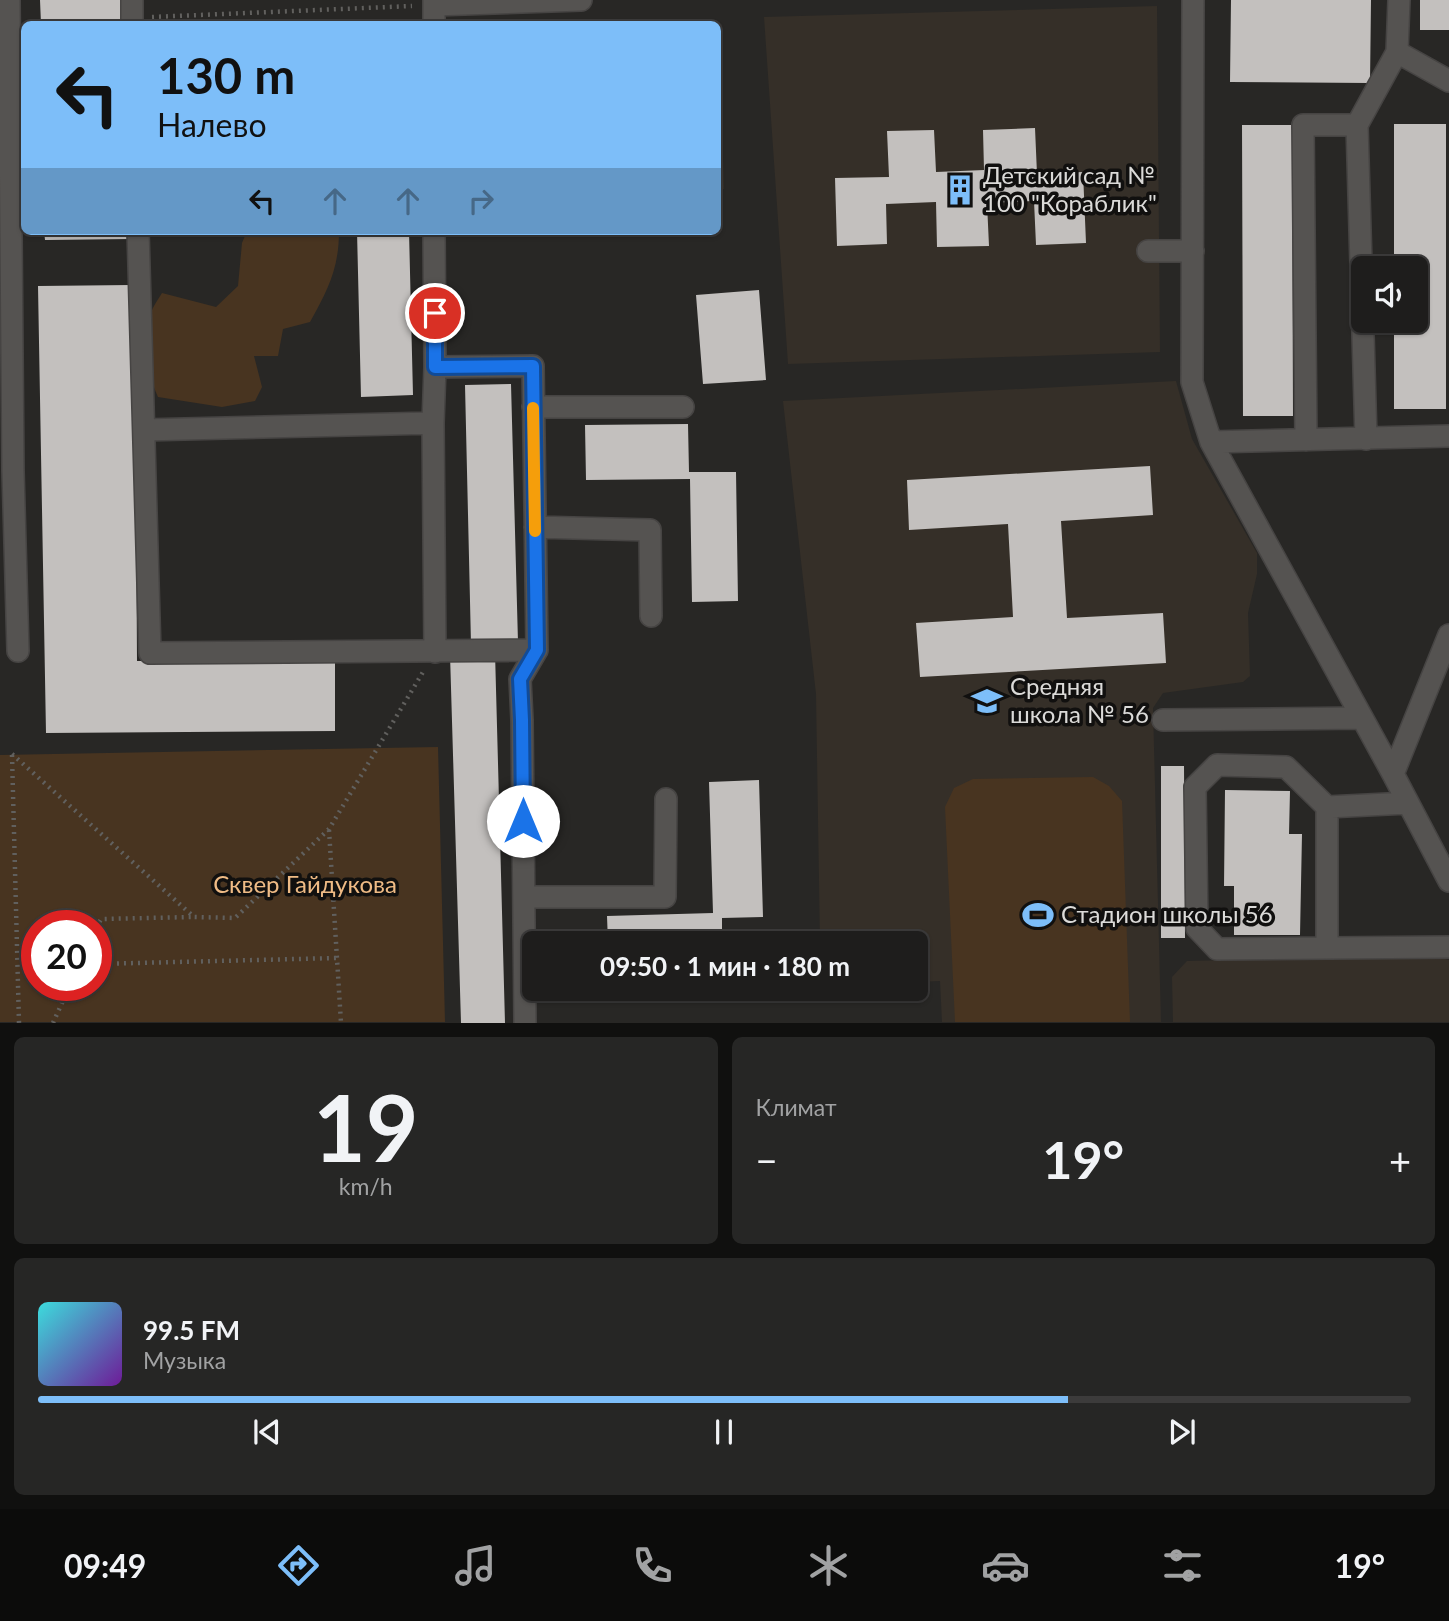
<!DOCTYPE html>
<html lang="ru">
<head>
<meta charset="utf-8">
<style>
  :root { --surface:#1e1d1c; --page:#262625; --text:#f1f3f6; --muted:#a1a2a3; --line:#3c3b3b; --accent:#7dbef9 }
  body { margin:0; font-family:Lato,sans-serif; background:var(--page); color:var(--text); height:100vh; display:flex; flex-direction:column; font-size:26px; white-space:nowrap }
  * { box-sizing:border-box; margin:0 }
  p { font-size:23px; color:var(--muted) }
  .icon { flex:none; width:38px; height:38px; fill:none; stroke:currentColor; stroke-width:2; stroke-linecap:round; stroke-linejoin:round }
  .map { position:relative; height:1023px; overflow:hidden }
  .drawer { display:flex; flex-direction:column; gap:14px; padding:14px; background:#10100f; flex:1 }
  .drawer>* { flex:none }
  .hud { position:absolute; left:21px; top:21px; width:700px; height:214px; border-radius:10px; box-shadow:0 2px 5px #0004,0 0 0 2px var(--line); background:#7dbef9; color:#111; overflow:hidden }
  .fabs { position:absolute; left:1351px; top:256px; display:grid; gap:14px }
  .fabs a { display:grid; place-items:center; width:77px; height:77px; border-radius:10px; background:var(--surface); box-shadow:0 2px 5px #0004,0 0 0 2px var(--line); font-size:35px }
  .speed { position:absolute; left:21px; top:910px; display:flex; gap:14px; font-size:35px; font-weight:700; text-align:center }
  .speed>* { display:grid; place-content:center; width:91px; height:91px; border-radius:50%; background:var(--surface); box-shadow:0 2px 5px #0004,0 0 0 2px var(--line); line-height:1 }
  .speed .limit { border:10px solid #d22; background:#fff; color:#111 }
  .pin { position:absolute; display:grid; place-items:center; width:60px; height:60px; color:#fff; margin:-30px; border:4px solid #fff; border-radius:50%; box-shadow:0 2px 7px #0007 }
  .me { position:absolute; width:77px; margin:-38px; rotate:0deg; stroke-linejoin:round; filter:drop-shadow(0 0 5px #0008) }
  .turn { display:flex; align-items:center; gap:24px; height:147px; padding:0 21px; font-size:32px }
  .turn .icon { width:91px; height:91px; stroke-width:2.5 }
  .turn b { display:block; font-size:49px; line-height:60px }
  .lanes { display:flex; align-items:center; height:66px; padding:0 21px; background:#0003; justify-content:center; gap:35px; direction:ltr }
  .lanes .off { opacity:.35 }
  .big { font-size:52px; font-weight:700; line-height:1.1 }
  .drawer .card { flex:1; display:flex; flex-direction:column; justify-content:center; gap:10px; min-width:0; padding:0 24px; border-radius:10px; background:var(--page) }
  .drawer .dial { align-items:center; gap:0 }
  .dial b { font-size:91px; line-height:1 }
  .song { display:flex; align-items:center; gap:21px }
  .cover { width:84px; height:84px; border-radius:10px; background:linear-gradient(135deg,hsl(180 70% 55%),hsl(280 70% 35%)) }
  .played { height:7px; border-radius:4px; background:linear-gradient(90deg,var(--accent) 75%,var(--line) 75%) }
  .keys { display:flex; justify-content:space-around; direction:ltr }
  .heat { display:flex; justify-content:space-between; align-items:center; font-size:38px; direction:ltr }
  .drawer .tiles { flex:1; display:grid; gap:14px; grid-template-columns:1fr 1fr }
  .card:last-child { grid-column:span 2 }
  .trip { position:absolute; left:522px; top:931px; width:406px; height:70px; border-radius:10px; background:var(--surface); box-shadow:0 2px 5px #0004,0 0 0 2px var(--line); font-weight:700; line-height:70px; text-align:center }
  .tab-bar { display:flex; height:112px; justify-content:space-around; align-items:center; background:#0c0c0b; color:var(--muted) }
  .tab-bar .icon { width:49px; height:49px }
  .tab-bar .selected { color:var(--accent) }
  .tab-bar b { font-size:32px; color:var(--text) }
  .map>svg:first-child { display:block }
  .built { fill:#352f28 }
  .green { fill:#483420; fill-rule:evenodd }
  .building { fill:#c3c0be }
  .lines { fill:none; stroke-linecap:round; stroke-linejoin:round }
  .minor-casing { stroke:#464443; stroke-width:24 }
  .path { stroke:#61605e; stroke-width:4.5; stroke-dasharray:2 5; stroke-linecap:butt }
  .minor { stroke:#555351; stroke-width:21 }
  .route-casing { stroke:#114b97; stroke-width:18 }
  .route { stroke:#1a73e8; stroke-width:12 }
  .slow { stroke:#f59e0b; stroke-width:12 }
  .labels { text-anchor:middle; stroke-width:7; stroke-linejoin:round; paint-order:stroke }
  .poi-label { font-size:24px; fill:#dbdad8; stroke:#11100f; text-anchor:start }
  .park-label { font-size:24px; fill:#efbb85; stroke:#11100f }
</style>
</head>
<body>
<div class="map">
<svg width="1449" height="1023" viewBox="0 0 1449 1023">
  <rect width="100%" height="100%" fill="#282725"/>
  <path class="built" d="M1157,6L1160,352L788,364L764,17Z
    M718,57H720L724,189H718Z
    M1176,381L1192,439L1257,553V574L1248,613L1250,676L1243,682L1163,693L1153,708L1161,1022H942L940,981L915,982V943H820L816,694L783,401Z
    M1429,955L1449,960V1022H1173L1172,977L1187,961Z"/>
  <path class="green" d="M247,231H339C339,268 328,290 310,322L283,329L278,356H254L262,387L255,401L222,407L158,397C147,372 142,340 151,313C153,306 158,300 162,293L216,307L238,286L242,243Z
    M438,747L445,1022H0V755ZM37,926H96V985H37Z
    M1093,777L1109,786L1122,801L1130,1022H955L945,807L954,788L973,779Z"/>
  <path class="building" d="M40,0H127V24H41Z
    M1231,0H1371L1370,83L1230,82Z
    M1420,0H1449V30H1420Z
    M1394,124H1446V409H1394V320H1416V268H1394Z
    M1242,125H1292L1293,416H1243Z
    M1035,128L1037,174L1083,172L1086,243L1036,245L1034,201L987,203L989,246L937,247L936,202L886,204L887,244L837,246L835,178L889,177L887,131L934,130L936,172L984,170L983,130Z
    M44,231H131V239L45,240Z
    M357,231H409L413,395L361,397Z
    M131,285L136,493L137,661L335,660V731L46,733L38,286Z
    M759,290L766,380L703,384L696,295Z
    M511,384L518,642L471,644L465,385Z
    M688,424L689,472H736L738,601L692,602L690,479L586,480L585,425Z
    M1150,466L1153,515L1061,521L1067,618L1163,613L1166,663L920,677L916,623L1013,617L1008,524L909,530L907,480Z
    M495,652L505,1023H461L450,654Z
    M1161,766H1184L1185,938H1161Z
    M759,780L763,917L722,918V943H608L607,916L713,913L709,782Z
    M1225,790L1290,791L1289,834H1302L1300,935H1234V886H1224Z"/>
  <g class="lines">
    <g class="minor-casing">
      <path id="minor" d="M9,0L13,471L18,651
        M132,0V24
        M434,0V24
        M1193,0L1192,382L1211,442L1393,774L1449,881
        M434,5L581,0
        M1397,52L1449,81
        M138,231C142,372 145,513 150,653L537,650
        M434,231L435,367L433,423L435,652
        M1148,251H1193
        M435,367L533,366L537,650L520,679L522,720L525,1023
        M533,407H683
        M144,430L433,423
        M1366,439L1357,125L1397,52L1399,0
        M1306,440L1303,125H1357
        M1211,442L1449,436
        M535,527L650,530L651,616
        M1163,720L1362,718
        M1393,774L1449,635
        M1408,803L1327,807L1286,767L1217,765L1195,787L1197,928L1217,949L1449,947
        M1327,807V948
        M524,897H665L666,799"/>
    </g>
    <path class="path" d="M152,17L412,6
      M12,754L194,917L235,918L329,829L423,672
      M12,755L19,1023
      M329,830L341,1023
      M96,928L101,919L194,917
      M96,964L337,958
      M53,1023L70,985"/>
    <use href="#minor" class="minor"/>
  </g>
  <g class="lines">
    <g class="route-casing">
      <path id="route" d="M435,313V367L533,366L537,650L520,679L522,720L523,821"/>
    </g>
    <use href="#route" class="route"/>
    <path class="slow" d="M533,408L535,531"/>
  </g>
  <defs>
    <g id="building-bare" transform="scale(2.415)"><path d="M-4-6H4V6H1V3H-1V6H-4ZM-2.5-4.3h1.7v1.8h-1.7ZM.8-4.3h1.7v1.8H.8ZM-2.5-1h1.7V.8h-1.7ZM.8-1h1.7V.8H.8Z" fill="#7dbef9" stroke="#11100f" stroke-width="2.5" paint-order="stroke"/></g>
    <g id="school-bare" transform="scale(2.415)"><path d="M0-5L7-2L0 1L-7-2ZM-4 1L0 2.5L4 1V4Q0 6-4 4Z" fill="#7dbef9" stroke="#11100f" stroke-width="2.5" paint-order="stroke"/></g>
    <g id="stadium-bare" transform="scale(2.415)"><path d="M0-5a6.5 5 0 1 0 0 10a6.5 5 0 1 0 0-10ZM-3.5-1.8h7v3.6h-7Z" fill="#7dbef9" stroke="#11100f" stroke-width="2.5" paint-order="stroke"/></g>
  </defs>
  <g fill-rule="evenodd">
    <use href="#building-bare" x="960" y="190"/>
    <use href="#school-bare" x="987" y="701"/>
    <use href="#stadium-bare" x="1038" y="915"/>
  </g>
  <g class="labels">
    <g class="poi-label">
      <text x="983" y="184">Детский сад №<tspan x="983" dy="28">100 "Кораблик"</tspan></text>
      <text x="1010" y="695">Средняя<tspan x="1010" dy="28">школа № 56</tspan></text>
      <text x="1061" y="923">Стадион школы 56</text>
    </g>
    <g class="park-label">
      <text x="305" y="893">Сквер Гайдукова</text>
    </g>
  </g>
</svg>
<div class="fabs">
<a><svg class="icon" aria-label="sound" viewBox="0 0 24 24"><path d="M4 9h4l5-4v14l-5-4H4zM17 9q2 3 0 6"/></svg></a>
</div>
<div class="speed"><div class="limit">20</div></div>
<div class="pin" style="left:435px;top:313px;background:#d93025"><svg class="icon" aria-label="arrive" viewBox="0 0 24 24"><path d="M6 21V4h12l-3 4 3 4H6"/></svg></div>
<svg class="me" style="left:523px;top:821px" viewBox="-20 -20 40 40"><circle r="19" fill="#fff"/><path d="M0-13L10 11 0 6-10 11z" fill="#1a73e8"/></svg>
<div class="trip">09:50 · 1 мин · 180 m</div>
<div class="hud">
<div class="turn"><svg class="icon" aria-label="left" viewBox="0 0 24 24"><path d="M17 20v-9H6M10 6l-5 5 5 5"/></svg><div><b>130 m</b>Налево</div></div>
<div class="lanes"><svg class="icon" aria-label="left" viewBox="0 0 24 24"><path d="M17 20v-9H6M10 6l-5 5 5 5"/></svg><svg class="icon off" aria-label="ahead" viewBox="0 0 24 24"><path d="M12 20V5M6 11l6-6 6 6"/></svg><svg class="icon off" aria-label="ahead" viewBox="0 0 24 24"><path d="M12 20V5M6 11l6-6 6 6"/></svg><svg class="icon off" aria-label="right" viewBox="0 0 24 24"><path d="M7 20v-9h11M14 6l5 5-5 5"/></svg></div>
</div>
</div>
<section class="drawer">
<div class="tiles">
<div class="card dial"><b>19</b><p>km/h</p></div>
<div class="card"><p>Климат</p>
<div class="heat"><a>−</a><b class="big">19°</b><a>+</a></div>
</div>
<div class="card">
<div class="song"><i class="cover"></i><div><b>99.5 FM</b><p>Музыка</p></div></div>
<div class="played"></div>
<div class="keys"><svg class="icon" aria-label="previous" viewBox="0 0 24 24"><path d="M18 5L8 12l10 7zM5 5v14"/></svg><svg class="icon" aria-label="pause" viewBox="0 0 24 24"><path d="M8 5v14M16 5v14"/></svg><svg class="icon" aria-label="next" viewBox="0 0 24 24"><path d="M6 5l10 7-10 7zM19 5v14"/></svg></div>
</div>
</div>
</section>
<nav class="tab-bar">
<b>09:49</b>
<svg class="icon selected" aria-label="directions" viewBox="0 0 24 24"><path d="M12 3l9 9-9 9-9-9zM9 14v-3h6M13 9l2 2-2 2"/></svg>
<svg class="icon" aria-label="music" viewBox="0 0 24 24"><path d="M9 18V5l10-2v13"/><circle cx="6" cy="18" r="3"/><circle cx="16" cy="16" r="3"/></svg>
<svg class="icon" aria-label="phone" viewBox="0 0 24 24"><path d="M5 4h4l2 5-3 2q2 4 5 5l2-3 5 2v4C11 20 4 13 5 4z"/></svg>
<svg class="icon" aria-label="climate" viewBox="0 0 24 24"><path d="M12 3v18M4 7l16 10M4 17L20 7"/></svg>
<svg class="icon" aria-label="car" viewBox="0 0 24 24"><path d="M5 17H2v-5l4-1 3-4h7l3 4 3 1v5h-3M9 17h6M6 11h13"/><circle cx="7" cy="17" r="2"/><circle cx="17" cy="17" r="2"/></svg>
<svg class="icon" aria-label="filters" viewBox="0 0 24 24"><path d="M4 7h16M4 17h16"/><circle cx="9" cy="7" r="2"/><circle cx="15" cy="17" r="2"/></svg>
<b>19°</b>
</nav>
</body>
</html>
